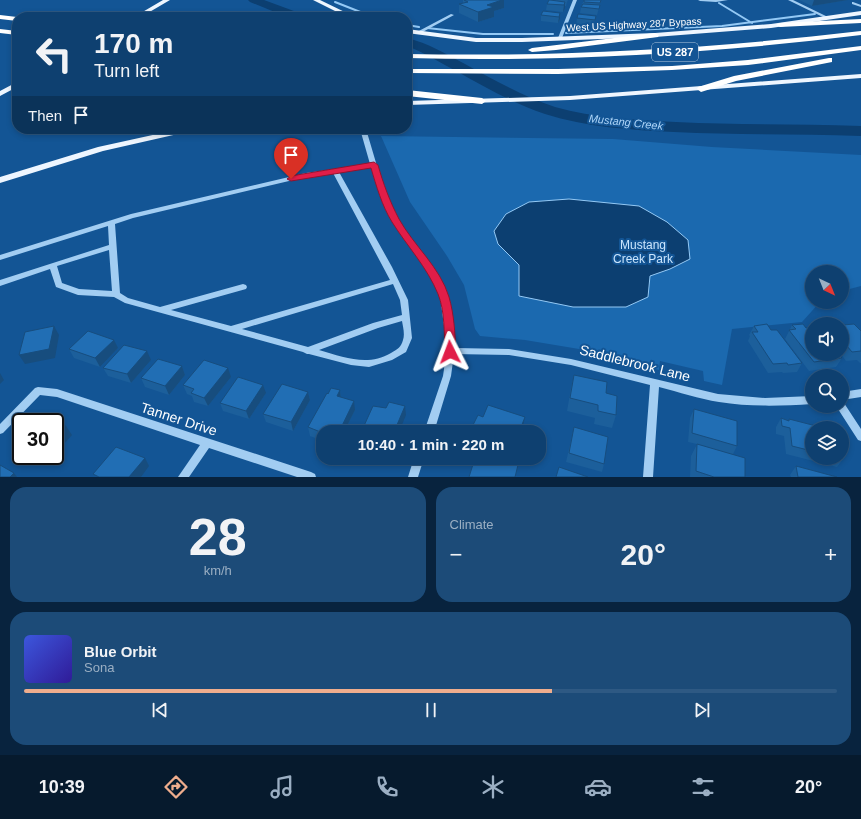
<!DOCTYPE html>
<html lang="en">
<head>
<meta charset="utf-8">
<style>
  :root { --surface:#0e4070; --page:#1c4b78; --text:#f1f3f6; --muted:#9bafc3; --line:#2e5983; --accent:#eead8d }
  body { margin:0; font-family:Arial,sans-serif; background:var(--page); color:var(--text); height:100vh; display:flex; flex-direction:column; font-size:15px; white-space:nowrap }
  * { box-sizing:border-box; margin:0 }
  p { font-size:13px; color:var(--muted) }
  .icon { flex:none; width:22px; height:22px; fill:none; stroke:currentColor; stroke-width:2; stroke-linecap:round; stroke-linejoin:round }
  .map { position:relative; height:477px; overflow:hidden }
  .details { display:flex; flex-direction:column; gap:10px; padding:10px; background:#08233e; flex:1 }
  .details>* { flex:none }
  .hud { position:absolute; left:12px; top:12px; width:400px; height:122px; border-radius:16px; box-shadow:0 2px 6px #0003,0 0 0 1px var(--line); background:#0e4070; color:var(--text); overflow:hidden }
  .needle { width:26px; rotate:137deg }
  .fabs { position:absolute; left:805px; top:265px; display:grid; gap:8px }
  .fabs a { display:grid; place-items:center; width:44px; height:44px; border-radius:50%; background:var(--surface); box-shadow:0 2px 6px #0003,0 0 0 1px var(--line); font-size:20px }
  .speed { position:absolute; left:12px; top:413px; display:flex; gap:8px; font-size:20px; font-weight:700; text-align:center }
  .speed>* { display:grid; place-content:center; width:52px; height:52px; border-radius:50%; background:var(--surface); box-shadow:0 2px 6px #0003,0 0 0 1px var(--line); line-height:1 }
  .speed .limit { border:2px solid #111; border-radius:6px; background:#fff; color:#111 }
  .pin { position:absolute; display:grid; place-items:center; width:34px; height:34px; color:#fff; margin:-41px -17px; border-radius:50% 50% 50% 0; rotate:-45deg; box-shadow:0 0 4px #0007 }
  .pin .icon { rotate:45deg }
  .me { position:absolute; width:44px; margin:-22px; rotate:357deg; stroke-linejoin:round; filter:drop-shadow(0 0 3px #0008) }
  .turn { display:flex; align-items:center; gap:14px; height:84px; padding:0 16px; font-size:18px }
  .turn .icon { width:52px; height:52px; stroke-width:2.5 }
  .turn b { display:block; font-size:28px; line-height:34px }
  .then { display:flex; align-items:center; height:38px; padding:0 16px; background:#0003; gap:8px; font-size:15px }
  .big { font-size:30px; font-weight:700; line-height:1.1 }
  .details .card { flex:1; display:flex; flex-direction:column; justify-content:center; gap:6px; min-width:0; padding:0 14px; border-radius:16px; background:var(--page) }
  .details .dial { align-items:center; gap:0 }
  .dial b { font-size:52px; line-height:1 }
  .song { display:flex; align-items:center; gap:12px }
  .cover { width:48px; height:48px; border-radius:6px; background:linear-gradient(135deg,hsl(230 70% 55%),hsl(250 70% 35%)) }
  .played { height:4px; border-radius:2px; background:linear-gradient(90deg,var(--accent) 65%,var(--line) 65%) }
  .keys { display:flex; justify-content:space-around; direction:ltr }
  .heat { display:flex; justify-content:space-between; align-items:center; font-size:22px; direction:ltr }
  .details .tiles { flex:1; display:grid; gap:10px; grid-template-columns:1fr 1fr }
  .card:last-child { grid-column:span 2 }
  .trip { position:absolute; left:316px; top:425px; width:230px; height:40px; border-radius:16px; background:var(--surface); box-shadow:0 2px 6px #0003,0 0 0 1px var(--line); font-weight:700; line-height:40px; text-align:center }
  .dock { display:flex; height:64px; justify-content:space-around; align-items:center; background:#061a2d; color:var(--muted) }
  .dock .icon { width:28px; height:28px }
  .dock .on { color:var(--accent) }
  .dock b { font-size:18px; color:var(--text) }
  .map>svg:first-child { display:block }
  .green { fill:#1b69af }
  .water { fill:#0c3f71; stroke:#94c9f5 }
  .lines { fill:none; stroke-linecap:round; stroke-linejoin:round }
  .stream { stroke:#94c9f5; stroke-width:2 }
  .river { fill:#0c3f71; fill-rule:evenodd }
  .minor { fill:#a2cdf2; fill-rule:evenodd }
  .major { fill:#eef6ff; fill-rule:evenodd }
  .highway { fill:#fff; fill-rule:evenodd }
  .wall { fill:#1c5f9b }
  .shaded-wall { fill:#174d7e }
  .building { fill:#216eb4; stroke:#174d7e }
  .route { fill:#e11d48; stroke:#92132f }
  .labels { text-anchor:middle; stroke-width:4; stroke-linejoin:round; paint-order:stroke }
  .far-street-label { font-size:10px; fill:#fff; stroke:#135595 }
  .shield { fill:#135595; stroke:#b8ccdf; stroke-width:1 }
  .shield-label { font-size:11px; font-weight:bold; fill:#fff }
  .far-water-label { font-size:11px; font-style:italic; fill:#afd6f9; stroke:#135595 }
  .park-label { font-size:12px; fill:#cae5fd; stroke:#135595 }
  .near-street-label { font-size:14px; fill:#fff; stroke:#135595 }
</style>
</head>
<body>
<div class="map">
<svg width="861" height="477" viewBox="0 0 861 477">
  <rect width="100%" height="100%" fill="#135595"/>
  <path class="green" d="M381,136L613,139L712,147L861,155V286L842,291V272H812V302H820L802,322L732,329L722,385L704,381L703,371L660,361L659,370L591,351L525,340L480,336L475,329L464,285L447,256L410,202Z"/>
  <path class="water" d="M569,199L639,206L667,222L688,240L690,259L670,269L650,276L648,297L626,307H573L519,296V265L498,244L494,231L506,214L529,202Z"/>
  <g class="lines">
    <path class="stream" d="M335,2L373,17
      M719,3L752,23
      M407,25L419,27
      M427,28L483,34H553
      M566,33L722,26L815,14"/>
    <path class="river" d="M248,0H264L302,14L304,17H287L250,2Z
      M407,38C428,43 446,54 465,64C494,80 524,97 555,107C594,118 636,120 676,122C738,125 799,124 861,126V136C798,134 736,135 674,132C631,130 586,127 545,114C515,104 486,88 458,72C441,63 425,53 407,46Z"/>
    <path class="minor" d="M573,0H577L562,38L558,39V38Z
      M698,0H728L716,2L700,1Z
      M788,0H793L830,18L827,19Z
      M853,2L861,5V7L852,4V2Z
      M451,14L454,15L419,34L415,33Z
      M360,129H366L382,183L398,220L438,275L448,296L455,348L509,349L571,359L718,394L765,398L812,396V404C781,406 750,407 719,402C699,399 679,392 659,387L653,477H643L650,385L571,365L509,355L454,354L451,376L434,432H424L443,376L447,348L440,296L432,278L392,220L376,183L371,167L339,172L392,267L408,300L412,338L406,352L392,360L369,367L351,365L309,354H307L303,352L125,303L114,297L78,295L56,287L50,269L0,286V280L109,245L108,226L0,260V255L131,214L306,173L370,164ZM333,173L390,280L231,326L171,310L246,289L247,287L246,285L243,284L160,307L128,298L120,293L115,224L133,218L306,177ZM109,250L112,291L79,289L62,283L57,266ZM393,284L400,300L402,315L373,323L308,347L242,329ZM402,321C403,327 405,334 403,340C401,347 398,349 391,353C367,367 344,357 319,350L378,328Z
      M38,387L57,389L311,472L315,474L316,477H297L209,448L189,477H178L200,445L57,397L40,395L3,433L0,434V424L35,388Z
      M861,389V397L842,400V392Z
      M842,402L844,403L861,429V441L858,440L838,409L836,406H842Z
      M414,458H424L418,477H408Z"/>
    <path class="major" d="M163,0H170L141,17H134Z
      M313,0H320L355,17H347Z
      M861,11V15L771,28L655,37L522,42H476L407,33V29L476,38H522L655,33L771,24Z
      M861,74V78L570,100L407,105V101L570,96Z
      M17,82V87L0,96V91Z
      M180,129H195L191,131L103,151L0,183V177L98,147Z"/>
    <path class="highway" d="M0,15L17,17V21L0,19Z
      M861,19V23L780,27L776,25L780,23Z
      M0,29L17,31V35L0,33Z
      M861,31V35C710,54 559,62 407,58V54C559,57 710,49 861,31Z
      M655,33L659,35L658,37L556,50L532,52L528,50L532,48Z
      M861,46V50L748,65L672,70L558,74L407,73V69H558L672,66L748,60Z
      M829,58H832V62L736,81L701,92L697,89L698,87L734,76Z
      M407,90L482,98L486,101L482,104L407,96Z"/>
  </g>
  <path class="wall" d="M463,0H504V8L494,11V17L478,22L459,13V4L463,3Z
    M549,0H568L567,2L566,6H565L563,12L546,10L547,4Z
    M584,0H601L597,15L580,13L581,7Z
    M799,0H848L812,6Z
    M560,13V19L558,23L541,21V15Z
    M596,16L593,27L576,25L577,18Z
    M840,321L843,325L854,324L861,331V363H860L857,360L846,361L841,354H842V324H825L827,322Z
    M792,325L806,328L842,358L836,367L809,371L785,339Z
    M754,326L771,330L802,363L797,372L783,373L782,372L768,373L748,341L750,336L749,335Z
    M118,348L100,367L74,358L69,349Z
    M151,360L131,383L108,376L103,368Z
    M182,366L185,375L169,395L145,387L141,378Z
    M574,375L606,393L616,415L612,428L594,424L595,418L567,411L571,388Z
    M231,377L208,406L194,402L192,396L187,394L183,385Z
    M340,390L341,397L355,410L344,432H323V441L310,436L308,427L328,394Z
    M308,392L310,400L293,431L266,422L263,414Z
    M266,393L249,419L223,411L220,403Z
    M694,409L737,446L733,454L745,477H690L691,456L697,444L688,442L690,418Z
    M781,418L788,420L789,419L812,428V458H842L843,459L837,467L786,454L784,436L776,434V427Z
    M523,426L521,432H472V427Z
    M574,427L604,464L602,472L566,462Z
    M21,435V452H20L13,443Z
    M32,456H53L49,462Z
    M379,458H388L387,460Z
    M796,466L837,477H791L790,475Z"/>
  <path class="shaded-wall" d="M502,0H504V8L494,11V17L478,22V12L487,5Z
    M814,0H848L812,6Z
    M565,2V8L563,12L564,5Z
    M560,13V19L558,23L559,17Z
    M54,326L59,335L55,358L25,364L19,355Z
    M114,340L118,348L100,367L95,358Z
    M147,351L151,360L131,383L127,374Z
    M182,366L185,375L169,395L165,386Z
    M228,368L231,377L208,406L204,398Z
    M0,373L4,380L0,384Z
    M263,385L266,393L249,419L246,411Z
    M340,390L341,399L337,396Z
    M308,392L310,400L293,431L291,422Z
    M354,401L355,410L344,432H339Z
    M405,406L406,415L399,432H394Z
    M525,417L523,426L521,432H519Z
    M66,426L72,435L55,454V439Z
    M45,456H53L49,462Z
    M145,458L149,466L141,477H129Z
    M14,473L17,477H10Z"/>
  <path class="building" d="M464,0H502L487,5L494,7L478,12L459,4L468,2Z
    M549,0H550L565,2L564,5L547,4Z
    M584,0H601L600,3L584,2Z
    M583,4L600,5L599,9L581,7Z
    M543,11L560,13L559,17L541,15Z
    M578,14L596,16L595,20L577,18Z
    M840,321L843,325L854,324L861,331V351L852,352L842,340V324H828L827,322Z
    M767,324L771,330H777L802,363L788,365L787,363L773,364L752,332H758L754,326Z
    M803,324L806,328L812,327V354H838L842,358L814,362L789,330L796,329L792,325Z
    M54,326L49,349L19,355L25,332Z
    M88,331L114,340L95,358L69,349Z
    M124,345L147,351L127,374L103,368Z
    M158,359L182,366L165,386L141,378Z
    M204,360L228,368L204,398L191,393L194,389L183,385Z
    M574,375L607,382L606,393L617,396L616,415L598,411V405L570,398Z
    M238,377L263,385L246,411L220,403Z
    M282,384L308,392L291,422L263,414Z
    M331,388L340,390L337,396L354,401L339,432H323V433L308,427L327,393L328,394Z
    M389,402L405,406L394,432H354L357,426L363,428L373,406L386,408Z
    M488,405L525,417L519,432H487L472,427L478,415L483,417Z
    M694,409L737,421V446L692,433Z
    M38,417L52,422H33Z
    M781,418L789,421V419L824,428H812V451L792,446L790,428L782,426Z
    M55,423L66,426L55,439Z
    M574,427L608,437L604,464L569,453Z
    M21,435V446L13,443Z
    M697,444L745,458V477H714L696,471Z
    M116,447L145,458L129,477H99L93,474Z
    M475,458H509L519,461L515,477H469Z
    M0,465L14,473L10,477H0Z
    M796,466L837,477H798Z
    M559,467L588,477H556Z"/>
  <path class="route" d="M374,162L378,165C383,183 390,202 399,219C414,246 440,267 449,297C454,314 455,333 456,352L454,355L450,356L447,355L445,352C444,333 445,311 438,294C427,267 407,246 392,222C382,206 376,185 371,168L291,181L287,179L291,176Z"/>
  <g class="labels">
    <g class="far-street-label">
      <text transform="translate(634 24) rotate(-3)" y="4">West US Highway 287 Bypass</text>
    </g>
    <rect class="shield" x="652" y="43" width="46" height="18" rx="3"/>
    <g class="shield-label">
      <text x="675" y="56">US 287</text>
    </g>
    <g class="far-water-label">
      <text transform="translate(626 122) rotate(6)" y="4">Mustang Creek</text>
    </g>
    <g class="park-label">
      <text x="643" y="249">Mustang<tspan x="643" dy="14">Creek Park</tspan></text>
    </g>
    <g class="near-street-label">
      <text transform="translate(635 363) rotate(14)" y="5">Saddlebrook Lane</text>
      <text transform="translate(179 419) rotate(18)" y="5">Tanner Drive</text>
    </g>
  </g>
</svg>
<div class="fabs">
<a><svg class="needle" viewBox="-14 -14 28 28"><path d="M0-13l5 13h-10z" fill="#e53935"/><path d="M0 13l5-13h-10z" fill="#9bafc3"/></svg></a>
<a><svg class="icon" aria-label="sound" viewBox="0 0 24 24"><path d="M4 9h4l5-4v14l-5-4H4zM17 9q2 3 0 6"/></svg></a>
<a><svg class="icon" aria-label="search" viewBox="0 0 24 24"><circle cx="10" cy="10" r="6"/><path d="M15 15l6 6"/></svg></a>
<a><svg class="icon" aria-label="layers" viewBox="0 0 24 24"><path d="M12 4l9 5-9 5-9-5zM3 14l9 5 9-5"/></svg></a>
</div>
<div class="speed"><div class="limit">30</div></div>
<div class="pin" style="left:291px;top:179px;background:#d93025"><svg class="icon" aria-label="arrive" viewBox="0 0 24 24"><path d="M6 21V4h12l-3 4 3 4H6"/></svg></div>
<svg class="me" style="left:450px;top:352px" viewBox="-20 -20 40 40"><path d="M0-17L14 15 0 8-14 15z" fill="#e11d48" stroke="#fff" stroke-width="4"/></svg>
<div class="trip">10:40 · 1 min · 220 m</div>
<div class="hud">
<div class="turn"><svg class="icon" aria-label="left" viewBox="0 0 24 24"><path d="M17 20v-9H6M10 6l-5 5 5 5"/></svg><div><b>170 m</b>Turn left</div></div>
<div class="then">Then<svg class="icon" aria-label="arrive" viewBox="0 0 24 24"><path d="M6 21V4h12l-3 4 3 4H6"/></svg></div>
</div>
</div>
<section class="details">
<div class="tiles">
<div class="card dial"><b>28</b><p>km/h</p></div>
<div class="card"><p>Climate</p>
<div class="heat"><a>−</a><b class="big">20°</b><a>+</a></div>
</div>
<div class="card">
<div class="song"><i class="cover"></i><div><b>Blue Orbit</b><p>Sona</p></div></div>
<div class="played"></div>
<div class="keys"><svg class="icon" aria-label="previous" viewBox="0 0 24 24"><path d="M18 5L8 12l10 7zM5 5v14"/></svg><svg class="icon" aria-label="pause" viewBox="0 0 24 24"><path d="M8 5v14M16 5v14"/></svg><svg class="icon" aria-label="next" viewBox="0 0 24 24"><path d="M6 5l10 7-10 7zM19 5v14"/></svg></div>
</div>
</div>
</section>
<nav class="dock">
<b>10:39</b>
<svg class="icon on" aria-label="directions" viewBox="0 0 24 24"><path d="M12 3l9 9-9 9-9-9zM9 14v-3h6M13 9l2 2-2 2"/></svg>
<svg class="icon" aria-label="music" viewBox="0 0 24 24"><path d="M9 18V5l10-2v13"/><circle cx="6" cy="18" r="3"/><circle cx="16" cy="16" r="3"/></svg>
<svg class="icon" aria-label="phone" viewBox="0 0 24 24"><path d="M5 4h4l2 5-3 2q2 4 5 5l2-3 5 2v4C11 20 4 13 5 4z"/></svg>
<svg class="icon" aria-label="climate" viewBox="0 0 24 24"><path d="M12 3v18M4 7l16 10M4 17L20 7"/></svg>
<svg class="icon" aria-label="car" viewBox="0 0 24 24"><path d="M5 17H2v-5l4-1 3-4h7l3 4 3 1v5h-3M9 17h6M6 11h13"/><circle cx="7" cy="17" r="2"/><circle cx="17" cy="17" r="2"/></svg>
<svg class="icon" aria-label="filters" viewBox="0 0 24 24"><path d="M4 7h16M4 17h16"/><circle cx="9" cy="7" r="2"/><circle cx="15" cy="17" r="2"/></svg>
<b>20°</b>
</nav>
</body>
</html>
